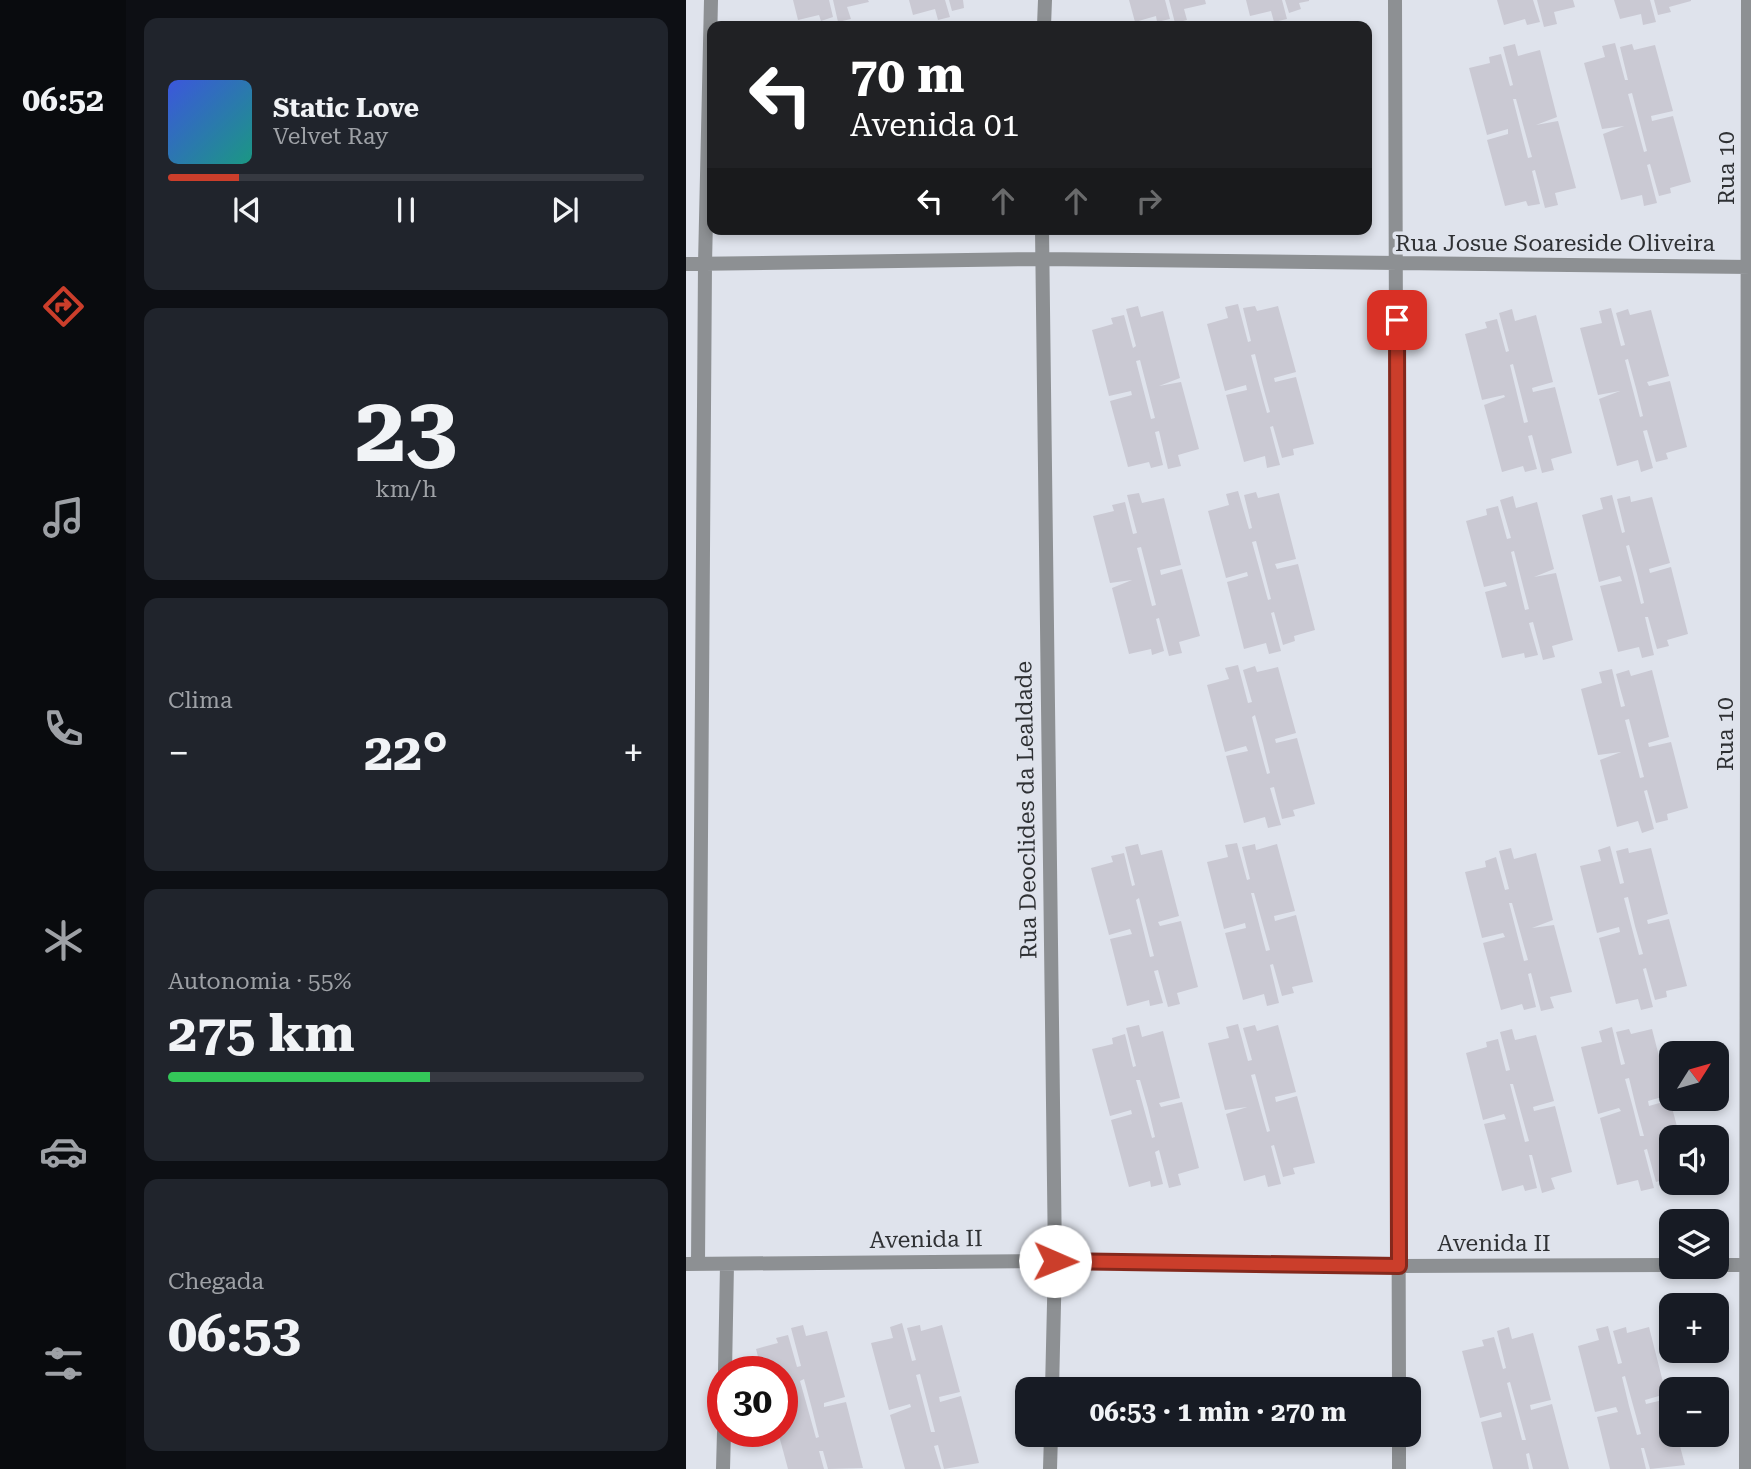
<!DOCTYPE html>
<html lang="pt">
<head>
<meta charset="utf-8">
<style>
  :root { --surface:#171b24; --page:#20242c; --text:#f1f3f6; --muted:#9ea1a6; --line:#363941; --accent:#cb3e2b }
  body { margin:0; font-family:"Roboto Serif",serif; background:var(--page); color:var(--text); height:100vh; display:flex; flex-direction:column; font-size:26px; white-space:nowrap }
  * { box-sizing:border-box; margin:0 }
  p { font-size:23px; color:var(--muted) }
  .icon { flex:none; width:38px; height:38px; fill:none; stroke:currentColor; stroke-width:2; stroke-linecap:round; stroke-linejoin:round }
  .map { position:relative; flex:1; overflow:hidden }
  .side { display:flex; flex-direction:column; gap:18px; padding:18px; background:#0d0f14; width:560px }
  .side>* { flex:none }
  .banner { position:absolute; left:21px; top:21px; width:665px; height:214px; border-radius:14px; box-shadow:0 4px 10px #0003; background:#202124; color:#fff; overflow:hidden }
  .needle { width:46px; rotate:53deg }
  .fabs { position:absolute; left:973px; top:1041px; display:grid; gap:14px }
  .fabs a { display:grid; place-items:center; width:70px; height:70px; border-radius:14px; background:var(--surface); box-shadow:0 4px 10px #0003; font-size:35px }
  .speed { position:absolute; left:21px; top:1356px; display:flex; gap:14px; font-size:35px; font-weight:700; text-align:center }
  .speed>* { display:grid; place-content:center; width:91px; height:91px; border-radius:50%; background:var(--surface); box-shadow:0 4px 10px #0003; line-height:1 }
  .speed .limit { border:10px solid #d22; background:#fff; color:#111 }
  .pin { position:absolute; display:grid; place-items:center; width:60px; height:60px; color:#fff; margin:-30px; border-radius:14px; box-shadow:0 4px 10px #0006 }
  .me { position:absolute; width:77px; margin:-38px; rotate:91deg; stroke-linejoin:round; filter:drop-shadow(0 0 5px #0008) }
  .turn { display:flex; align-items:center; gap:24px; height:147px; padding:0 28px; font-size:32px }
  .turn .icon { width:91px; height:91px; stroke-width:2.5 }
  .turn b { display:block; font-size:49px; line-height:60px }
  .lanes { display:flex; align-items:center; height:66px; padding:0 28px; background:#0003; justify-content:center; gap:35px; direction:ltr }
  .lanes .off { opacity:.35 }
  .big { font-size:52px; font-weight:700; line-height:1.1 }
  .side .tile { flex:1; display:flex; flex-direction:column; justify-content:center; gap:10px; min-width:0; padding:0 24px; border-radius:14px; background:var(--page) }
  .side .dial { align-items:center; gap:0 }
  .dial b { font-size:91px; line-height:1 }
  .song { display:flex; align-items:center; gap:21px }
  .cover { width:84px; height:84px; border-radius:10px; background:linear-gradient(135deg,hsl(230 70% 55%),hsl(170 70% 35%)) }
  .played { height:7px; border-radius:4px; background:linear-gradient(90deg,var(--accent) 15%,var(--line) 15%) }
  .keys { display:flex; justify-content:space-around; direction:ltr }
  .heat { display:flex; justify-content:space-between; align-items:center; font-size:38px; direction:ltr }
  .charge { height:10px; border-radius:5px; background:linear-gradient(90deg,#34c759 55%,var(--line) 0) }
  .trip { position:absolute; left:329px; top:1377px; width:406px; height:70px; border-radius:14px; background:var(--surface); box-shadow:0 4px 10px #0003; font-weight:700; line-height:70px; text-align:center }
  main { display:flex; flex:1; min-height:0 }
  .tabs { display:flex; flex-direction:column; width:126px; justify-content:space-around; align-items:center; background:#090b0e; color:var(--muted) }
  .tabs .icon { width:49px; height:49px }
  .tabs .current { color:var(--accent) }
  .tabs b { font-size:32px; color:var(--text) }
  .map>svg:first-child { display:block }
  .building { fill:#cac9d3; fill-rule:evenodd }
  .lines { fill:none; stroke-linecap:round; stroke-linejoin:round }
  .street { stroke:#8d9093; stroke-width:14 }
  .route-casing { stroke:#84281c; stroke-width:18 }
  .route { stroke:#cb3e2b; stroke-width:12 }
  .labels { text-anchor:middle; stroke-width:7; stroke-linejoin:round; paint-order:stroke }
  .street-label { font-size:23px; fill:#2f3134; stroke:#dfe3ec }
</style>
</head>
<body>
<main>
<nav class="tabs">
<b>06:52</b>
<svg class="icon current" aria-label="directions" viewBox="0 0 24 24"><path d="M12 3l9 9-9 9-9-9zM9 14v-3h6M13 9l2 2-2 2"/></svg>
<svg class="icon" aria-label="music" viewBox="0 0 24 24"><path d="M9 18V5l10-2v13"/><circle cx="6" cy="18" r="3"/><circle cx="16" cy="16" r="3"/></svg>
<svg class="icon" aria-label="phone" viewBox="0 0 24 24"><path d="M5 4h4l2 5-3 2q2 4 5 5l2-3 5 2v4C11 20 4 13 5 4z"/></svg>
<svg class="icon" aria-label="climate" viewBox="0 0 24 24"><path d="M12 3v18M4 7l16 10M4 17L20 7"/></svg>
<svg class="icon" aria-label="car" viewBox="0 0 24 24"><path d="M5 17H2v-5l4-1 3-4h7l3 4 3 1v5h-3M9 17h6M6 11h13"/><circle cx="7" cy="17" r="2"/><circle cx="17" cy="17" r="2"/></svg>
<svg class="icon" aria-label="filters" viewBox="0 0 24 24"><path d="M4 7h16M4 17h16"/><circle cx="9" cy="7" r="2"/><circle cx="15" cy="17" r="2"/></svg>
</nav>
<section class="side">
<div class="tile">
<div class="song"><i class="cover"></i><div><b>Static Love</b><p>Velvet Ray</p></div></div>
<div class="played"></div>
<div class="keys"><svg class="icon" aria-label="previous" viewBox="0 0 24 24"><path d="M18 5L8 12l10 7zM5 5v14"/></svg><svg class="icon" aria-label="pause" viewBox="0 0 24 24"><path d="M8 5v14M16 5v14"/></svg><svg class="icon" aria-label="next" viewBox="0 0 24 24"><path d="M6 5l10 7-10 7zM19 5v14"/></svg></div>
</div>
<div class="tile dial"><b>23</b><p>km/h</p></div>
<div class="tile"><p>Clima</p>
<div class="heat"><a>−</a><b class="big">22°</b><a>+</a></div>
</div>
<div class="tile"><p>Autonomia · 55%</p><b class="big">275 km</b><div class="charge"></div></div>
<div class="tile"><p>Chegada</p><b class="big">06:53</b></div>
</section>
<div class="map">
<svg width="1065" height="1469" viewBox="0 0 1065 1469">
  <rect width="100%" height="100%" fill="#dfe3ec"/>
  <path class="building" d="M107,0H143L147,17L135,21L133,15L112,20Z
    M147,0H182L183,2L161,7L165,19L152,22Z
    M223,0H259L264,17L252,20L249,9L227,15Z
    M263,0H277L278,8L266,11Z
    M443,0H479L484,19L471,22L470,16L449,22Z
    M483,0H519L520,4L498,9L501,20L489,23Z
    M560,0H596L601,19L588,22L585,11L564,16Z
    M599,0H623V1L613,3L615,9L603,13Z
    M811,0H847L854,22L841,25L839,19L818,25Z
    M851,0H887L889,7L868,12L871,24L858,27Z
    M928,0H964L970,22L957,25L955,14L934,19Z
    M968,0H1005V1L983,7L985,12L972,15Z
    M929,43L939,80H942L934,47L946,44L948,50L969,45L987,111L965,116L966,121L987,116L1005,182L984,188L985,193L973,196L964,164L961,165L971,203L958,206L956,195L935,200L917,134L938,126L916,129L898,63L919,57L916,46ZM946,93L961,151L958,152L942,94Z
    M829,44L832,56L854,50L871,117L850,125L872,121L890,188L869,193L872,205L859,208L849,170L846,171L854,204L842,206L840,201L819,206L801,140L822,134V129L801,135L783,68L804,63L803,57L815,54L824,86L827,85L817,47ZM827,99H830L846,157L842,158Z
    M552,304L562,342L565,341L557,308L569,306L571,311L592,306L610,372L588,378L589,382L610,377L628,444L607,449L608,455L596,458L587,426L584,427L594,465L581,468L579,456L558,462L540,395L561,390L560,385L539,391L521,324L542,318L539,307ZM569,354L576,383L584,412L581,413L565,355Z
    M452,306L455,317L477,311L494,378L473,386L495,382L513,449L492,455L495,466L482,469L473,431L469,432L477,465L465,468L463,462L442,467L424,401L446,395L445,391L423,396L406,330L427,324L425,318L438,315L447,348L450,346L440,309ZM454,360L469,418L465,419L450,361Z
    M925,308L935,346L939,345L930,313L942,309L944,315L965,310L983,376L961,382L963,386L984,381L1001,447L980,453L982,459L970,462L961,430L957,431L967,468L955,472L952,460L931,466L913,399L934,391L912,395L894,328L916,323L913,311ZM942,359L950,388L957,416L954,417L939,360Z
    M826,309L829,321L850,315L867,382L846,388L847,392L869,387L886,453L865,459L868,470L856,473L846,435L842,436L851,469L839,472L837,466L816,472L798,405L819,397L818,395L796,400L779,334L801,328L799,322L811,319L820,352L823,351L813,313ZM827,364L842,422L838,423L824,365Z
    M552,491L563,529L566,528L558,495L570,492L572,498L593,493L610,559L589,564L591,569L612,564L629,630L608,636L609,641L597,645L588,612L585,613L595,651L583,654L580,643L558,649L541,582L562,576L561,572L540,578L522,511L543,505L540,494ZM570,541L585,599L582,600L566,542Z
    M453,493L456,503L478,498L495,565L474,570L475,575L496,569L514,636L493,642L496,653L483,656L473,618L470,619L478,651L466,655L465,649L443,654L426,588L446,580L424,583L407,516L428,511L426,505L439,502L447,534L451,533L441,495ZM455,547L470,605L466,606L451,548Z
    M926,495L936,533L939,532L931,499L944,496L945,502L966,497L984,563L963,569L964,573L985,567L1002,634L981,640L983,646L971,649L962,617H959L968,655L956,658L953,647L932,652L914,586L936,581L934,576L913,582L896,515L917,509L914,498ZM943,545L951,574L958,603L955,604L940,546Z
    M827,496L830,508L851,502L868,569L848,577L870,573L887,640L866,646L869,657L857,660L847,622L843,623L852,655L839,658L838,653L816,658L799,592L821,586L819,582L798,587L780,521L801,515L800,509L812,506L821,539L825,538L814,500ZM828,551L843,609L839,610L825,552Z
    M552,665L562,703L566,702L557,670L569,666L571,672L592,667L610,733L589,739L590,743L611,738L629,804L607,810L609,816L596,819L588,787L584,788L595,825L582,828L579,817L558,823L540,756L562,751L560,746L539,752L521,685L543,679L539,668ZM569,715L577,744L584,773L581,774L573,745L566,717Z
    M926,669L935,707L939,706L930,674L943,670L945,676L966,670L983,737L962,743L963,747L985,742L1002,808L981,814L982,820L970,823L961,790L958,791L968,829L956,833L952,821L931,827L914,760L935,752L912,755L895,689L916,683L913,672ZM943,719L958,777L954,778L939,720Z
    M551,843L561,880L564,879L556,847L569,844L570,850L591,844L609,911L588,916L589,921L610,915L627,982L606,987L608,993L596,996L587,964L584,965L593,1003L581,1006L578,994L557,1000L539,933L560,928L559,923L538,929L521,862L542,857L539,845ZM565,893H568L584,950L580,951Z
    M452,844L455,855L476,850L493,916L472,922L474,926L495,921L512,987L491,993L494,1004L482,1007L472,970L468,971L477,1003L464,1006L463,1000L441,1006L424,939L446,934L444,929L423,935L405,868L427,862L425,856L438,853L446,886L449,885L439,847ZM453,898L468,956L464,957L450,900Z
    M924,846L934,884L938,883L930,851L942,848L943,853L965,848L982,914L961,920L962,924L983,919L1001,986L980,991L981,997L969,1000L960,968L957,969L967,1007L955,1010L952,999L930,1004L913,938L934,932L933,927L911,933L894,866L915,861L912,850ZM942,897L949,926L957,954L953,955L938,898Z
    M825,848L828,859L850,853L867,920L846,928L868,925L886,992L864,997L868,1008L855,1011L845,973L842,974L850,1007L838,1010L836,1004L815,1010L797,943L819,937L817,933L796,938L779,872L800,867L799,861L810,857L819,890L823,889L813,851ZM823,903H826L842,960L838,961Z
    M552,1024L562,1061L566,1060L557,1028L569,1025L571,1031L592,1025L610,1092L589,1097L590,1102L611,1096L629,1163L607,1168L609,1174L597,1177L588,1145L585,1146L595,1184L582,1187L579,1175L558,1181L540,1114L561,1107L539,1110L522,1043L543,1038L540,1027ZM569,1074L584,1131L581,1132L565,1075Z
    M453,1025L456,1037L477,1031L494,1098L473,1103L475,1107L496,1102L513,1168L492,1174L495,1185L483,1188L473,1150L469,1152L477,1184L465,1187L464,1181L443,1187L425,1120L446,1114L445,1110L424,1116L406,1049L427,1044L426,1038L439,1034L447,1067L450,1066L440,1028ZM450,1080H454L462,1108L469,1137L466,1138Z
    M926,1027L935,1065L939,1064L930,1032L943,1029L945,1034L966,1029L983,1095L962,1101L963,1106L984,1100L994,1138H985V1171L981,1172L982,1178L970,1182L961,1149L958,1150L968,1188L955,1191L952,1180L931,1185L914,1118L935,1111L933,1108L912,1114L895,1047L916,1042L913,1031ZM943,1078L950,1107L958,1136H954L947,1108L939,1079Z
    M826,1029L829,1040L850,1035L868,1101L847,1107L848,1111L869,1106L886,1172L865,1178L869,1189L856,1193L846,1155H843L851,1188L839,1191L837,1185L816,1191L798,1124L820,1119L818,1114L797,1120L780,1053L801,1047L800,1042L812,1039L820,1071L824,1070L814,1032ZM824,1084H827L843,1141L839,1142Z
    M216,1323L226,1361L230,1360L221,1328L234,1325L235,1331L256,1325L274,1392L253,1397L254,1402L275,1396L293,1463L258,1469L252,1445L248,1446L255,1469H219L204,1415L225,1407L224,1404L203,1410L185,1343L207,1338L204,1327ZM234,1374L249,1432H245L230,1375Z
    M117,1325L120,1336L141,1331L159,1397L138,1403V1407L160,1402L177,1468L142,1469L137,1451H133L138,1469H102L92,1432H96V1419L110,1413L109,1410L96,1413V1372H76L70,1349L92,1343L90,1338L102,1335L111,1367L115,1366L105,1328ZM118,1379L126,1409L133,1437L130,1438L114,1381Z
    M922,1326L932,1364L936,1363L927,1331L940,1327L941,1333L963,1327L980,1394L959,1400L960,1404L981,1399L985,1435H991L999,1465L964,1469L958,1448H955L960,1469H924L911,1417L932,1412L930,1407L909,1412L892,1346L913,1340L910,1329ZM939,1376L955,1434L951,1435L943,1406L936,1377Z
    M823,1327L826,1339L847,1333L865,1400L844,1405L845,1410L866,1404L883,1469H847L843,1453L840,1454L843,1469H807L795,1422L816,1417L815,1412L794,1418L776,1351L798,1346L796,1340L808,1337L817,1369L820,1368L811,1331ZM824,1382L840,1440H836L821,1383Z"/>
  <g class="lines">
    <path class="street" d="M709,0L713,1390
      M358,26L359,0
      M356,229L369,1261L366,1390
      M0,264L355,259L1065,267
      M0,1264L369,1261L713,1266L985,1265
      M12,1264L19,264L25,0
      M1031,1265H1065
      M39,1372L41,1264
      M713,1435V1469
      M37,1469L38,1432
      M364,1469L365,1435
      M1060,1469L1062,0"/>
  </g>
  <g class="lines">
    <g class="route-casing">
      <path id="route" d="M369,1261L713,1266L711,320"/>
    </g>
    <use href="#route" class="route"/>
  </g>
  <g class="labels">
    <g class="street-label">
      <text transform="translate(1040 168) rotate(-90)" y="8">Rua 10</text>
      <text x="869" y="251">Rua Josue Soareside Oliveira</text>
      <text transform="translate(1039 734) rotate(-90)" y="8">Rua 10</text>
      <text transform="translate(340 810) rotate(-91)" y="8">Rua Deoclides da Lealdade</text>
      <text transform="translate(240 1239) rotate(-1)" y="8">Avenida II</text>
      <text x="808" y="1251">Avenida II</text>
    </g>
  </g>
</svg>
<div class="fabs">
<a><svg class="needle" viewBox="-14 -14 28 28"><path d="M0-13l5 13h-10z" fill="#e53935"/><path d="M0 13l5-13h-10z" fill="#9ea1a6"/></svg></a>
<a><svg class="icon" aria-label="sound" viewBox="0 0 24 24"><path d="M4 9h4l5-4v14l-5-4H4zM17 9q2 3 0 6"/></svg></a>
<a><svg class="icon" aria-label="layers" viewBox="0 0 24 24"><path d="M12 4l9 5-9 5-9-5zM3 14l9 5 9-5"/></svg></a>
<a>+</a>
<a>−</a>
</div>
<div class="speed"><div class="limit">30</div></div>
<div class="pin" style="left:711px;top:320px;background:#d93025"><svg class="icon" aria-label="arrive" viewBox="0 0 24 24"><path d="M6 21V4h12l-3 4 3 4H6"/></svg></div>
<svg class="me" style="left:369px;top:1261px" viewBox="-20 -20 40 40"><circle r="19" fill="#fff"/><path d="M0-13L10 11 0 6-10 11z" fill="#cb3e2b"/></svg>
<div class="trip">06:53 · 1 min · 270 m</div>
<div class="banner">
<div class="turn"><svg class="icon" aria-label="left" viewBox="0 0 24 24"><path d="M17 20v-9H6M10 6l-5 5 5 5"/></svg><div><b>70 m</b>Avenida 01</div></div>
<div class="lanes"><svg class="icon" aria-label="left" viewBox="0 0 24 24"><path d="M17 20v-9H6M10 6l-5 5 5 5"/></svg><svg class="icon off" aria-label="ahead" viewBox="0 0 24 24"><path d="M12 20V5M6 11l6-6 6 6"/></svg><svg class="icon off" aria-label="ahead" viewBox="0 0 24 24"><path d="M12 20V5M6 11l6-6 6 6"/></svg><svg class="icon off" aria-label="right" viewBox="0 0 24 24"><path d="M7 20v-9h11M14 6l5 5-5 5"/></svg></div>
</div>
</div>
</main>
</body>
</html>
